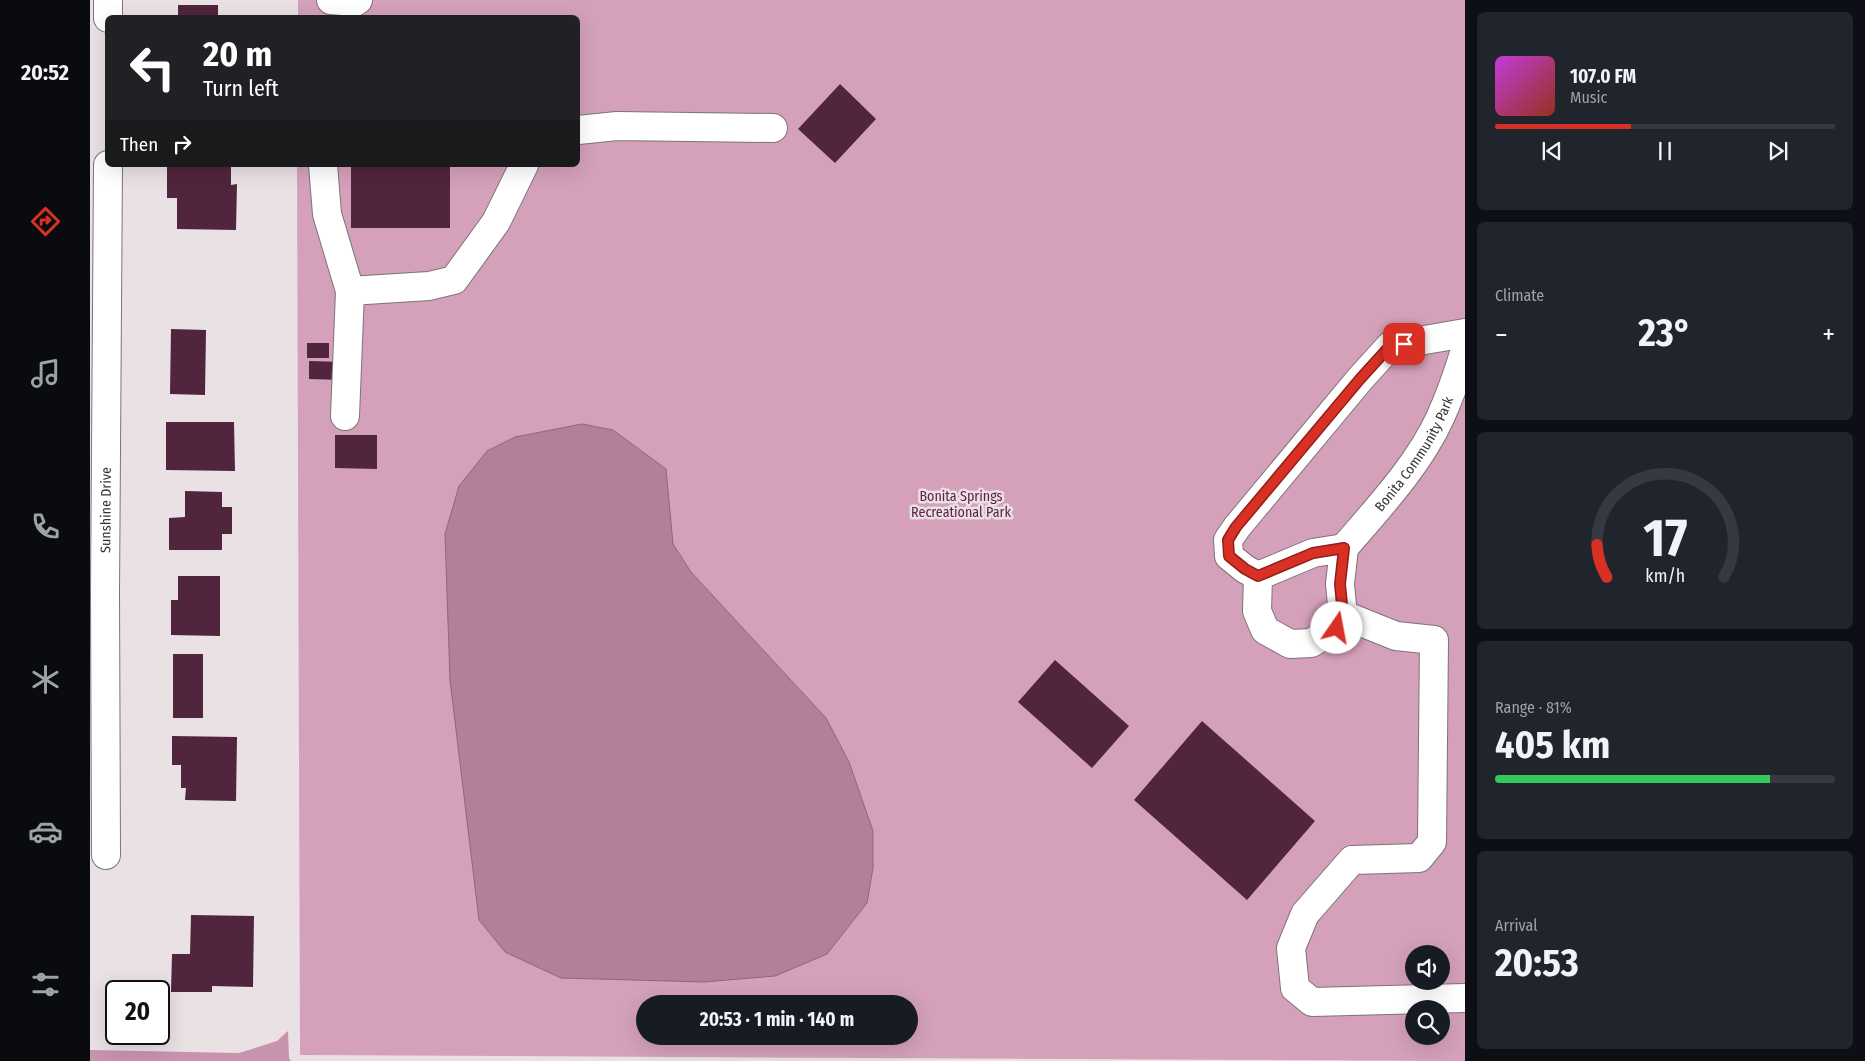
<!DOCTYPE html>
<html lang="en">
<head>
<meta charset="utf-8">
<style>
  :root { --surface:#171b24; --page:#20242c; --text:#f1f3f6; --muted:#9ea1a6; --line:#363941; --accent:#d93025 }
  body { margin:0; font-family:"Fira Sans Condensed",sans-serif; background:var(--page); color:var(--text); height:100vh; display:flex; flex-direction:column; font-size:19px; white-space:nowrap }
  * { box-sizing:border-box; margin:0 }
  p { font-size:16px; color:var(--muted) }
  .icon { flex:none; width:28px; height:28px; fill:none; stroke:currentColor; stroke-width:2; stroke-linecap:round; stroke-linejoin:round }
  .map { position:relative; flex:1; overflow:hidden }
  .details { display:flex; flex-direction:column; gap:12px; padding:12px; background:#0d0f14; width:400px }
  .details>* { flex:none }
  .banner { position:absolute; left:15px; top:15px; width:475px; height:152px; border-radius:8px; box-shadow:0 5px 20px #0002; background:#202124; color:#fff; overflow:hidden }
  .fabs { position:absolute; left:1315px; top:945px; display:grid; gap:10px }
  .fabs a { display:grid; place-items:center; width:45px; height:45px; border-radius:50%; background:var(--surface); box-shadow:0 5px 20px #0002; font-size:25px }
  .speed { position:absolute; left:15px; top:980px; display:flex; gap:10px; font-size:25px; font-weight:700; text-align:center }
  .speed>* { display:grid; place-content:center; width:65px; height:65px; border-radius:50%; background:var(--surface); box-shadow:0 5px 20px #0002; line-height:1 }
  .speed .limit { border:2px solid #111; border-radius:8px; background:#fff; color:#111 }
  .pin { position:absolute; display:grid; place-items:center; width:42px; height:42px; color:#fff; margin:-21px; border-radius:10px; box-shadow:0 2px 8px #0006 }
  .me { position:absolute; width:55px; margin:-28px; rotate:12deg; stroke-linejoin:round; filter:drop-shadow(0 0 4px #0008) }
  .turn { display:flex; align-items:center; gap:18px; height:105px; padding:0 15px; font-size:22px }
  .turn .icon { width:65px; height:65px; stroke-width:2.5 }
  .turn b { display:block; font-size:35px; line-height:42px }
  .then { display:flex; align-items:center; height:48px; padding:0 15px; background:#0003; gap:10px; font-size:19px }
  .big { font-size:38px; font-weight:700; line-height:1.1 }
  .details .widget { flex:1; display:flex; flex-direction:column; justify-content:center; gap:8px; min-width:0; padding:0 18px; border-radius:8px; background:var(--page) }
  .details .dial { align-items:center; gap:0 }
  .dial svg { height:130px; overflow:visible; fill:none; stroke:var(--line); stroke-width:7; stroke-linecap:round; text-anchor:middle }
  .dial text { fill:var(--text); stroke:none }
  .song { display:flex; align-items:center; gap:15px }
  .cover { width:60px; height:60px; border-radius:8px; background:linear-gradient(135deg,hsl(290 70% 55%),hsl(10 70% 35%)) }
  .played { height:5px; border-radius:2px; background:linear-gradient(90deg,var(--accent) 40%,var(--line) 40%) }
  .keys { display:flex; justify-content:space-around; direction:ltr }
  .heat { display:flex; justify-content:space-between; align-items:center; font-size:28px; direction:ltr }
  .charge { height:8px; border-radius:4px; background:linear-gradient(90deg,#34c759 81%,var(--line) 0) }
  .trip { position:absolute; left:546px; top:995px; width:282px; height:50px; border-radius:25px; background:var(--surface); box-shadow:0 5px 20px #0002; font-weight:700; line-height:50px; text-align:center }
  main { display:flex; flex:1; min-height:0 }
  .menu { display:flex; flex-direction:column; width:90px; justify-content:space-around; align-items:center; background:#090b0e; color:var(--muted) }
  .menu .icon { width:35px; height:35px }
  .menu .active { color:var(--accent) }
  .menu b { font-size:22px; color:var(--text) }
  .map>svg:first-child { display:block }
  .green { fill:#d4a0ba; fill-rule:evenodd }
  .forest { fill:#c893ad }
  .water { fill:#b3809a; stroke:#8d687a }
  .building { fill:#50253d }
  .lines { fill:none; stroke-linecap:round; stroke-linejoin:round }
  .minor-casing { stroke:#7c7478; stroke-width:30 }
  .minor { stroke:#fff; stroke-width:28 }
  .route-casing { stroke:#8d1f18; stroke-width:12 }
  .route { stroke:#d93025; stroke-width:9 }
  .labels { text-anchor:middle; stroke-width:5; stroke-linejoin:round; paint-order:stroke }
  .street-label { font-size:14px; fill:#333031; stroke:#eae1e5 }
  .park-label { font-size:14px; fill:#602146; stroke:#eae1e5 }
</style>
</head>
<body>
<main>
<nav class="menu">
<b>20:52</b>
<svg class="icon active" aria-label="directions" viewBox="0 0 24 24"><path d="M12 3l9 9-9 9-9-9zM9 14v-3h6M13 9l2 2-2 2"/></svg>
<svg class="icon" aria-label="music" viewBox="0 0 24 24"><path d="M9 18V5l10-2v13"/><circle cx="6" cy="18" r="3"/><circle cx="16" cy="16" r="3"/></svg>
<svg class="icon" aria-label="phone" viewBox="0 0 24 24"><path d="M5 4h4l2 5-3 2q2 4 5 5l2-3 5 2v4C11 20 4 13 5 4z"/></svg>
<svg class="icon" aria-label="climate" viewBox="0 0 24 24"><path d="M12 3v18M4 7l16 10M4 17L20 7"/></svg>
<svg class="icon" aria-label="car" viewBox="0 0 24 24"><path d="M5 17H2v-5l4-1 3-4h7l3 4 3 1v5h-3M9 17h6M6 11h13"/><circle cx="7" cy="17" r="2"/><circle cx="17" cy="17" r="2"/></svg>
<svg class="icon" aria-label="filters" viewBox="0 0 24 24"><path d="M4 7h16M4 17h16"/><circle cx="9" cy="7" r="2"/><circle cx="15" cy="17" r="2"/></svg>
</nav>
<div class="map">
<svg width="1375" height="1061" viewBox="0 0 1375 1061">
  <rect width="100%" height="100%" fill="#eae1e5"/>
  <path class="green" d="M208,0H1375V1061L210,1055L207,165H488V18L208,17ZM1324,954H1351V981H1324ZM555,1004H820V1036H555ZM1324,1009H1351V1036H1324Z"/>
  <path class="forest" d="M198,1031L199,1058L201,1061H0V1050L149,1053L187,1041Z"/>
  <path class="water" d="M492,424L523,430L576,469L583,544L601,572L736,718L759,762L783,831V868L777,903L737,954L685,976L614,982L471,978L415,952L389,920L360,680L355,534L369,486L397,451L425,437Z"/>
  <path class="building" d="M88,5H128V18H88Z
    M750,84L786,119L745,163L708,129Z
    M261,165H360V228H261Z
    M77,167H141V185L147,184L146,230L87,229V198H77Z
    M81,329L116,330L115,395L80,394Z
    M217,343H239V358H217Z
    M219,361L253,362V380L219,379Z
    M76,422H144L145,471L76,470Z
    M245,435H287V469L245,468Z
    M95,491L132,492V507H142V534H132V550H79V518L95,517Z
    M88,576H130V636L81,635V600H88Z
    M83,654H113V718H83Z
    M965,660L1039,726L1002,768L928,702Z
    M1112,721L1225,821L1157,900L1044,800Z
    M82,736L147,737L146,801L95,800L96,788H91V765H82Z
    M101,915L164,916L163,987L122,986V992H81L82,954H100Z"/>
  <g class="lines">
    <g class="minor-casing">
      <g id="minor">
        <path d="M241,0L265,2L268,0"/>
        <path d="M18,18V0"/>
        <path d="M488,130L527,126L683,128"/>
        <path d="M233,165L237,214L260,291L255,416"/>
        <path d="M260,291L339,286L364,280L406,222L434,165"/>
        <path d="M1254,548L1250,584L1252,605L1247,628L1221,643L1200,644L1175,630L1167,611L1168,576L1223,553Z"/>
        <path id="s1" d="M1254,548C1288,508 1328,466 1350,418C1360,396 1368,373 1375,350"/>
        <path d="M1168,576L1155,569L1139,556L1138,540L1147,527L1270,379L1300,346L1375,333"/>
        <path d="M1251,614L1306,636L1344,640L1342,842L1329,858L1262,860L1215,914L1201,948L1205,988L1222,1002L1375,998"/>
        <path id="s2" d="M16,855L15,592L18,165"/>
      </g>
    </g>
    <use href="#minor" class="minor"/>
  </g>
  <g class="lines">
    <g class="route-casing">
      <path id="route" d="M1247,628L1252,605L1250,584L1254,548L1223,553L1168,576L1155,569L1139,556L1138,540L1146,527L1270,379L1300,346L1314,344"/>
    </g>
    <use href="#route" class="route"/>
  </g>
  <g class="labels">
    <g class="street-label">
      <text dy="5" stroke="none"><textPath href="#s1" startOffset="118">Bonita Community Park</textPath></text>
      <text dy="5" stroke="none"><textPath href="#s2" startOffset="345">Sunshine Drive</textPath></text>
    </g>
    <g class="park-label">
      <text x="871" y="501">Bonita Springs<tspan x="871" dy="16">Recreational Park</tspan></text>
    </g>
  </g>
</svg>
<div class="fabs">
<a><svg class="icon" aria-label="sound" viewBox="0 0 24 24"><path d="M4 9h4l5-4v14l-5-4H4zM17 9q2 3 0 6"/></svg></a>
<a><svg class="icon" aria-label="search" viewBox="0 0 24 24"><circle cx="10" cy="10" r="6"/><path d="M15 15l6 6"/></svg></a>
</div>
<div class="speed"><div class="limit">20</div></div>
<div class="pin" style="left:1314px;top:344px;background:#d93025"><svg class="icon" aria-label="arrive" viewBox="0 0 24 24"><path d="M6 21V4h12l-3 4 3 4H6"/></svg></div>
<svg class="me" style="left:1247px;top:628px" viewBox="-20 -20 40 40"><circle r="19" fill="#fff"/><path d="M0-13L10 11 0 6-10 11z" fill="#d93025"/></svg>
<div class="trip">20:53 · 1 min · 140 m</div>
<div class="banner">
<div class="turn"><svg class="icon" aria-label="left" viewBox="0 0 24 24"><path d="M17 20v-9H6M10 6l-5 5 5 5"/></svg><div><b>20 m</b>Turn left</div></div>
<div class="then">Then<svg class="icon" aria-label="right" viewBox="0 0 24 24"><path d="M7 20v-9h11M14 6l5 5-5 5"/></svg></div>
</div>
</div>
<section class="details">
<div class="widget">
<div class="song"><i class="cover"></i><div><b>107.0 FM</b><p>Music</p></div></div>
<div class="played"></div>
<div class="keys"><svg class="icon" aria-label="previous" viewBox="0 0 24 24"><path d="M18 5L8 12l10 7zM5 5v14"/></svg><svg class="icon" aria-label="pause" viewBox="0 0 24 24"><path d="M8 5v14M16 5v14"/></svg><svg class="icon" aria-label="next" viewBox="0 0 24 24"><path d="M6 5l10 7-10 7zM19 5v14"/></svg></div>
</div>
<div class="widget"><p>Climate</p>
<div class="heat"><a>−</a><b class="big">23°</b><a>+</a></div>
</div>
<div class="widget dial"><svg viewBox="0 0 100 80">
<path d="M14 69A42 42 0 1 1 86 69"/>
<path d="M14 69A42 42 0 0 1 8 49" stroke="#d93025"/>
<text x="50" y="56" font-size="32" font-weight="700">17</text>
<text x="50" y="72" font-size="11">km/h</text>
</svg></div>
<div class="widget"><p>Range · 81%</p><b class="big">405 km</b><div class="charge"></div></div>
<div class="widget"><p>Arrival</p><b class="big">20:53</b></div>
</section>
</main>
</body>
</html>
